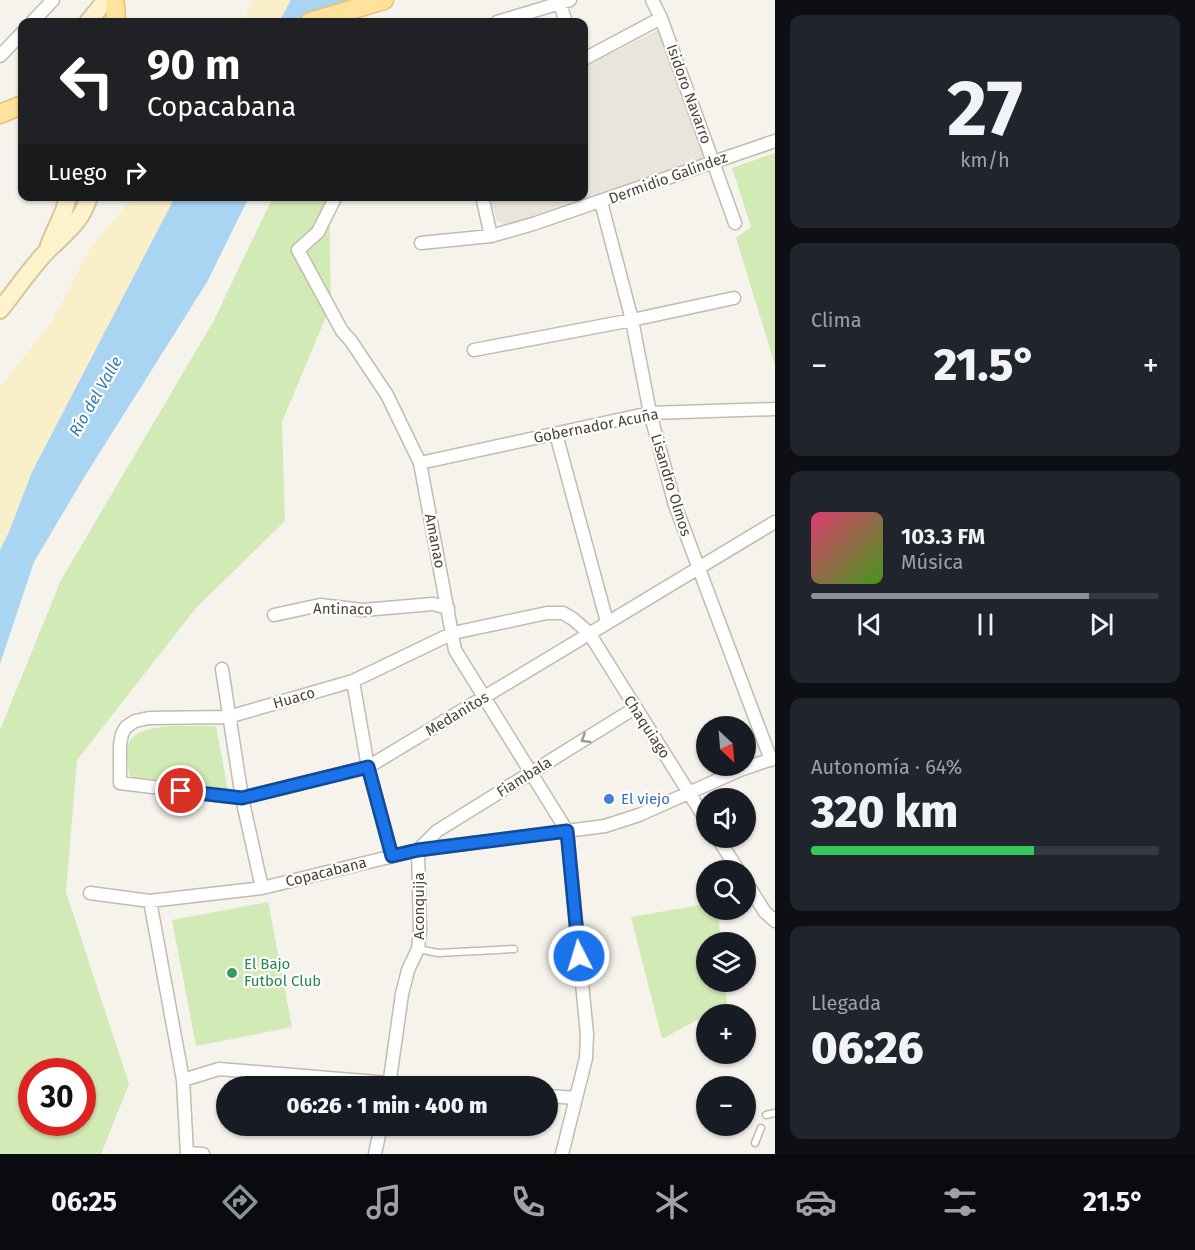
<!DOCTYPE html>
<html lang="es">
<head>
<meta charset="utf-8">
<style>
  :root { --surface:#171b24; --page:#20242c; --text:#f1f3f6; --muted:#9ea1a6; --line:#363941; --accent:#8c9099 }
  body { margin:0; font-family:"Fira Sans",sans-serif; background:var(--page); color:var(--text); height:100vh; display:flex; flex-direction:column; font-size:22px; white-space:nowrap }
  * { box-sizing:border-box; margin:0 }
  p { font-size:20px; color:var(--muted) }
  .icon { flex:none; width:33px; height:33px; fill:none; stroke:currentColor; stroke-width:2; stroke-linecap:round; stroke-linejoin:round }
  .map { position:relative; flex:1; overflow:hidden }
  .sheet { display:flex; flex-direction:column; gap:15px; padding:15px; background:#0d0f14; width:420px }
  .sheet>* { flex:none }
  .guide { position:absolute; left:18px; top:18px; width:570px; height:183px; border-radius:12px; box-shadow:0 2px 4px #0004; background:#202124; color:#fff; overflow:hidden }
  .needle { width:39px; rotate:154deg }
  .buttons { position:absolute; left:696px; top:716px; display:grid; gap:12px }
  .buttons a { display:grid; place-items:center; width:60px; height:60px; border-radius:50%; background:var(--surface); box-shadow:0 2px 4px #0004; font-size:30px }
  .speed { position:absolute; left:18px; top:1058px; display:flex; gap:12px; font-size:30px; font-weight:700; text-align:center }
  .speed>* { display:grid; place-content:center; width:78px; height:78px; border-radius:50%; background:var(--surface); box-shadow:0 2px 4px #0004; line-height:1 }
  .speed .limit { border:9px solid #d22; background:#fff; color:#111 }
  .pin { position:absolute; display:grid; place-items:center; width:51px; height:51px; color:#fff; margin:-26px; border:3px solid #fff; border-radius:50%; box-shadow:0 2px 6px #0007 }
  .me { position:absolute; width:66px; margin:-33px; rotate:355deg; stroke-linejoin:round; filter:drop-shadow(0 0 4px #0008) }
  .turn { display:flex; align-items:center; gap:21px; height:126px; padding:0 30px; font-size:27px }
  .turn .icon { width:78px; height:78px; stroke-width:2.5 }
  .turn b { display:block; font-size:42px; line-height:51px }
  .then { display:flex; align-items:center; height:57px; padding:0 30px; background:#0003; gap:12px; font-size:22px }
  .big { font-size:45px; font-weight:800; line-height:1.1 }
  .sheet .card { flex:1; display:flex; flex-direction:column; justify-content:center; gap:9px; min-width:0; padding:0 21px; border-radius:12px; background:var(--page) }
  .sheet .dial { align-items:center; gap:0 }
  .dial b { font-size:78px; line-height:1 }
  .song { display:flex; align-items:center; gap:18px }
  .cover { width:72px; height:72px; border-radius:9px; background:linear-gradient(135deg,hsl(340 70% 55%),hsl(100 70% 35%)) }
  .played { height:6px; border-radius:3px; background:linear-gradient(90deg,var(--accent) 80%,var(--line) 80%) }
  .keys { display:flex; justify-content:space-around; direction:ltr }
  .heat { display:flex; justify-content:space-between; align-items:center; font-size:33px; direction:ltr }
  .charge { height:9px; border-radius:4px; background:linear-gradient(90deg,#34c759 64%,var(--line) 0) }
  .trip { position:absolute; left:216px; top:1076px; width:342px; height:60px; border-radius:30px; background:var(--surface); box-shadow:0 2px 4px #0004; font-weight:800; line-height:60px; text-align:center }
  .tabs { display:flex; height:96px; justify-content:space-around; align-items:center; background:#090b0e; color:var(--muted) }
  .tabs .icon { width:42px; height:42px }
  .tabs .current { color:var(--accent) }
  .tabs b { font-size:27px; color:var(--text) }
  main { display:flex; flex:1; min-height:0 }
  .map>svg:first-child { display:block }
  .residential { fill:#eae5da }
  .green { fill:#d2eab5; fill-rule:evenodd }
  .sand { fill:#f9efc9 }
  .water { fill:#a9d4f2 }
  .lines { fill:none; stroke-linecap:round; stroke-linejoin:round }
  .service-casing { stroke:#c2bbae; stroke-width:9 }
  .minor-casing { stroke:#c2bbae; stroke-width:15 }
  .secondary-casing { stroke:#d6c79b; stroke-width:20 }
  .primary-casing { stroke:#e6c16a; stroke-width:21 }
  .service { stroke:#fff; stroke-width:6 }
  .minor { stroke:#fff; stroke-width:12 }
  .secondary { stroke:#fff3cd; stroke-width:16 }
  .primary { stroke:#ffe39c; stroke-width:18 }
  .oneway { stroke:#9c9892 }
  .route-casing { stroke:#114b97; stroke-width:15 }
  .route { stroke:#1a73e8; stroke-width:10 }
  .shop-dot { fill:#3f7fe0; stroke:#fff; stroke-width:2 }
  .leisure-dot { fill:#2e9e5b; stroke:#fff; stroke-width:2 }
  .labels { text-anchor:middle; stroke-width:4.5; stroke-linejoin:round; paint-order:stroke }
  .street-label { font-size:15px; fill:#4b4439; stroke:#fff }
  .shop-label { font-size:15px; fill:#366cbe; stroke:#fff; text-anchor:start }
  .leisure-label { font-size:15px; fill:#27864d; stroke:#fff; text-anchor:start }
  .water-label { font-size:16px; font-style:italic; fill:#2e7ab2; stroke:#fff }
</style>
</head>
<body>
<main>
<div class="map">
<svg width="775" height="1154" viewBox="0 0 775 1154">
  <rect width="100%" height="100%" fill="#f6f3ec"/>
  <path class="residential" d="M660,29L706,158L507,225L497,221L490,197L584,196V67Z"/>
  <path class="green" d="M775,153V365L736,238L751,227L732,168Z
    M273,197H329L331,305L282,422L285,521L196,608L77,760L66,892L129,1084L101,1154H0V730L61,580L213,322ZM32,1071H82V1122H32Z
    M216,726L228,790L130,780C129,770 126,756 128,746C134,720 195,727 216,726Z
    M268,902L292,1027L196,1046L172,920Z
    M706,904V909H718L721,942H706V981H725L727,1004L662,1039L631,917Z"/>
  <path class="sand" d="M252,0H291L279,22H243Z
    M133,197H175L32,472L9,532L0,550V387L51,323L91,247Z"/>
  <path class="water" d="M291,0H347L335,22H279Z
    M175,197H249L207,282L85,476L34,562L0,664V550L9,532L32,472Z"/>
  <g class="lines">
    <g class="service-casing">
      <path id="service" d="M418,949L438,953L514,949
        M766,1115L775,1113
        M755,1143L761,1128"/>
    </g>
    <g class="minor-casing">
      <path id="minor" d="M652,0L661,18L735,223
        M560,4L566,22
        M32,22L53,0
        M497,22L570,0
        M0,56L22,33
        M584,59L661,18
        M336,196L318,232L298,250L342,331L351,341L387,395L420,463L455,650L567,831L587,1034L586,1058L562,1154
        M482,196L491,236
        M601,202L632,320L650,413L675,505L771,760
        M421,243L491,236L533,224L775,141
        M474,350L632,320L734,298
        M556,434L607,622
        M420,463L650,413L775,409
        M274,615L320,605L363,610L433,604L448,608
        M222,669L242,798L262,888
        M353,681L368,767L392,856
        M706,820L589,633L573,619L563,613H547L453,633L353,681L228,717L149,718L135,721L126,727L122,734L120,745V783L242,798L368,767L775,522
        M717,837L738,870
        M746,882L765,912L775,921
        M90,893L150,901L262,888L418,850L605,826L639,815L740,770L775,758
        M150,901L183,1080L187,1154
        M183,1080L219,1069L425,1086
        M389,1086L402,994L408,970L418,949L420,931L418,850L437,831L635,708
        M548,1096L576,1098
        M187,1153L203,1154
        M375,1154L381,1125"/>
    </g>
    <g class="secondary-casing">
      <path id="secondary" d="M88,22L106,0
        M49,245L64,211L68,196
        M0,310C16,290 30,269 47,251C64,234 83,221 89,196"/>
    </g>
    <g class="primary-casing">
      <path id="primary" d="M115,5L116,22
        M310,22L384,0
        M0,114L22,105"/>
    </g>
    <use href="#service" class="service"/>
    <use href="#minor" class="minor"/>
    <use href="#secondary" class="secondary"/>
    <use href="#primary" class="primary"/>
  </g>
  <defs><path id="oneway-chevron" d="M-2-3.5L2.5 0L-2 3.5" fill="none" stroke-width="1.6" stroke-linecap="round" stroke-linejoin="round" transform="scale(1.5)"/></defs>
  <use class="oneway" href="#oneway-chevron" transform="translate(585 739) rotate(148)"/>
  <g class="lines">
    <g class="route-casing">
      <path id="route" d="M181,791L242,798L368,767L392,856L418,850L567,831L579,956"/>
    </g>
    <use href="#route" class="route"/>
  </g>
  <circle class="shop-dot" cx="609" cy="799" r="6"/>
  <circle class="leisure-dot" cx="232" cy="973" r="6"/>
  <g class="labels">
    <g class="street-label">
      <text transform="translate(689 94) rotate(70)" y="5">Isidoro Navarro</text>
      <text transform="translate(668 178) rotate(-20)" y="5">Dermidio Galíndez</text>
      <text transform="translate(596 426) rotate(-11)" y="5">Gobernador Acuña</text>
      <text transform="translate(671 485) rotate(73)" y="5">Lisandro Olmos</text>
      <text transform="translate(435 541) rotate(79)" y="5">Amanao</text>
      <text transform="translate(343 609) rotate(1)" y="5">Antinaco</text>
      <text transform="translate(294 698) rotate(-16)" y="5">Huaco</text>
      <text transform="translate(457 714) rotate(-31)" y="5">Medanitos</text>
      <text transform="translate(647 727) rotate(57)" y="5">Chaquiago</text>
      <text transform="translate(524 777) rotate(-32)" y="5">Fiambala</text>
      <text transform="translate(326 872) rotate(-14)" y="5">Copacabana</text>
      <text transform="translate(419 906) rotate(-90)" y="5">Aconquija</text>
    </g>
    <g class="shop-label">
      <text x="621" y="804">El viejo</text>
    </g>
    <g class="leisure-label">
      <text x="244" y="969">El Bajo<tspan x="244" dy="17">Futbol Club</tspan></text>
    </g>
    <g class="water-label">
      <text transform="translate(95 396) rotate(-60)" y="6">Río del Valle</text>
    </g>
  </g>
</svg>
<div class="buttons">
<a><svg class="needle" viewBox="-14 -14 28 28"><path d="M0-13l5 13h-10z" fill="#e53935"/><path d="M0 13l5-13h-10z" fill="#9ea1a6"/></svg></a>
<a><svg class="icon" aria-label="sound" viewBox="0 0 24 24"><path d="M4 9h4l5-4v14l-5-4H4zM17 9q2 3 0 6"/></svg></a>
<a><svg class="icon" aria-label="search" viewBox="0 0 24 24"><circle cx="10" cy="10" r="6"/><path d="M15 15l6 6"/></svg></a>
<a><svg class="icon" aria-label="layers" viewBox="0 0 24 24"><path d="M12 4l9 5-9 5-9-5zM3 14l9 5 9-5"/></svg></a>
<a>+</a>
<a>−</a>
</div>
<div class="speed"><div class="limit">30</div></div>
<div class="pin" style="left:181px;top:791px;background:#d93025"><svg class="icon" aria-label="arrive" viewBox="0 0 24 24"><path d="M6 21V4h12l-3 4 3 4H6"/></svg></div>
<svg class="me" style="left:579px;top:956px" viewBox="-20 -20 40 40"><circle r="17" fill="#1a73e8" stroke="#fff" stroke-width="3"/><path d="M0-11L8 9 0 5-8 9z" fill="#fff"/></svg>
<div class="trip">06:26 · 1 min · 400 m</div>
<div class="guide">
<div class="turn"><svg class="icon" aria-label="left" viewBox="0 0 24 24"><path d="M17 20v-9H6M10 6l-5 5 5 5"/></svg><div><b>90 m</b>Copacabana</div></div>
<div class="then">Luego<svg class="icon" aria-label="right" viewBox="0 0 24 24"><path d="M7 20v-9h11M14 6l5 5-5 5"/></svg></div>
</div>
</div>
<section class="sheet">
<div class="card dial"><b>27</b><p>km/h</p></div>
<div class="card"><p>Clima</p>
<div class="heat"><a>−</a><b class="big">21.5°</b><a>+</a></div>
</div>
<div class="card">
<div class="song"><i class="cover"></i><div><b>103.3 FM</b><p>Música</p></div></div>
<div class="played"></div>
<div class="keys"><svg class="icon" aria-label="previous" viewBox="0 0 24 24"><path d="M18 5L8 12l10 7zM5 5v14"/></svg><svg class="icon" aria-label="pause" viewBox="0 0 24 24"><path d="M8 5v14M16 5v14"/></svg><svg class="icon" aria-label="next" viewBox="0 0 24 24"><path d="M6 5l10 7-10 7zM19 5v14"/></svg></div>
</div>
<div class="card"><p>Autonomía · 64%</p><b class="big">320 km</b><div class="charge"></div></div>
<div class="card"><p>Llegada</p><b class="big">06:26</b></div>
</section>
</main>
<nav class="tabs">
<b>06:25</b>
<svg class="icon current" aria-label="directions" viewBox="0 0 24 24"><path d="M12 3l9 9-9 9-9-9zM9 14v-3h6M13 9l2 2-2 2"/></svg>
<svg class="icon" aria-label="music" viewBox="0 0 24 24"><path d="M9 18V5l10-2v13"/><circle cx="6" cy="18" r="3"/><circle cx="16" cy="16" r="3"/></svg>
<svg class="icon" aria-label="phone" viewBox="0 0 24 24"><path d="M5 4h4l2 5-3 2q2 4 5 5l2-3 5 2v4C11 20 4 13 5 4z"/></svg>
<svg class="icon" aria-label="climate" viewBox="0 0 24 24"><path d="M12 3v18M4 7l16 10M4 17L20 7"/></svg>
<svg class="icon" aria-label="car" viewBox="0 0 24 24"><path d="M5 17H2v-5l4-1 3-4h7l3 4 3 1v5h-3M9 17h6M6 11h13"/><circle cx="7" cy="17" r="2"/><circle cx="17" cy="17" r="2"/></svg>
<svg class="icon" aria-label="filters" viewBox="0 0 24 24"><path d="M4 7h16M4 17h16"/><circle cx="9" cy="7" r="2"/><circle cx="15" cy="17" r="2"/></svg>
<b>21.5°</b>
</nav>
</body>
</html>
